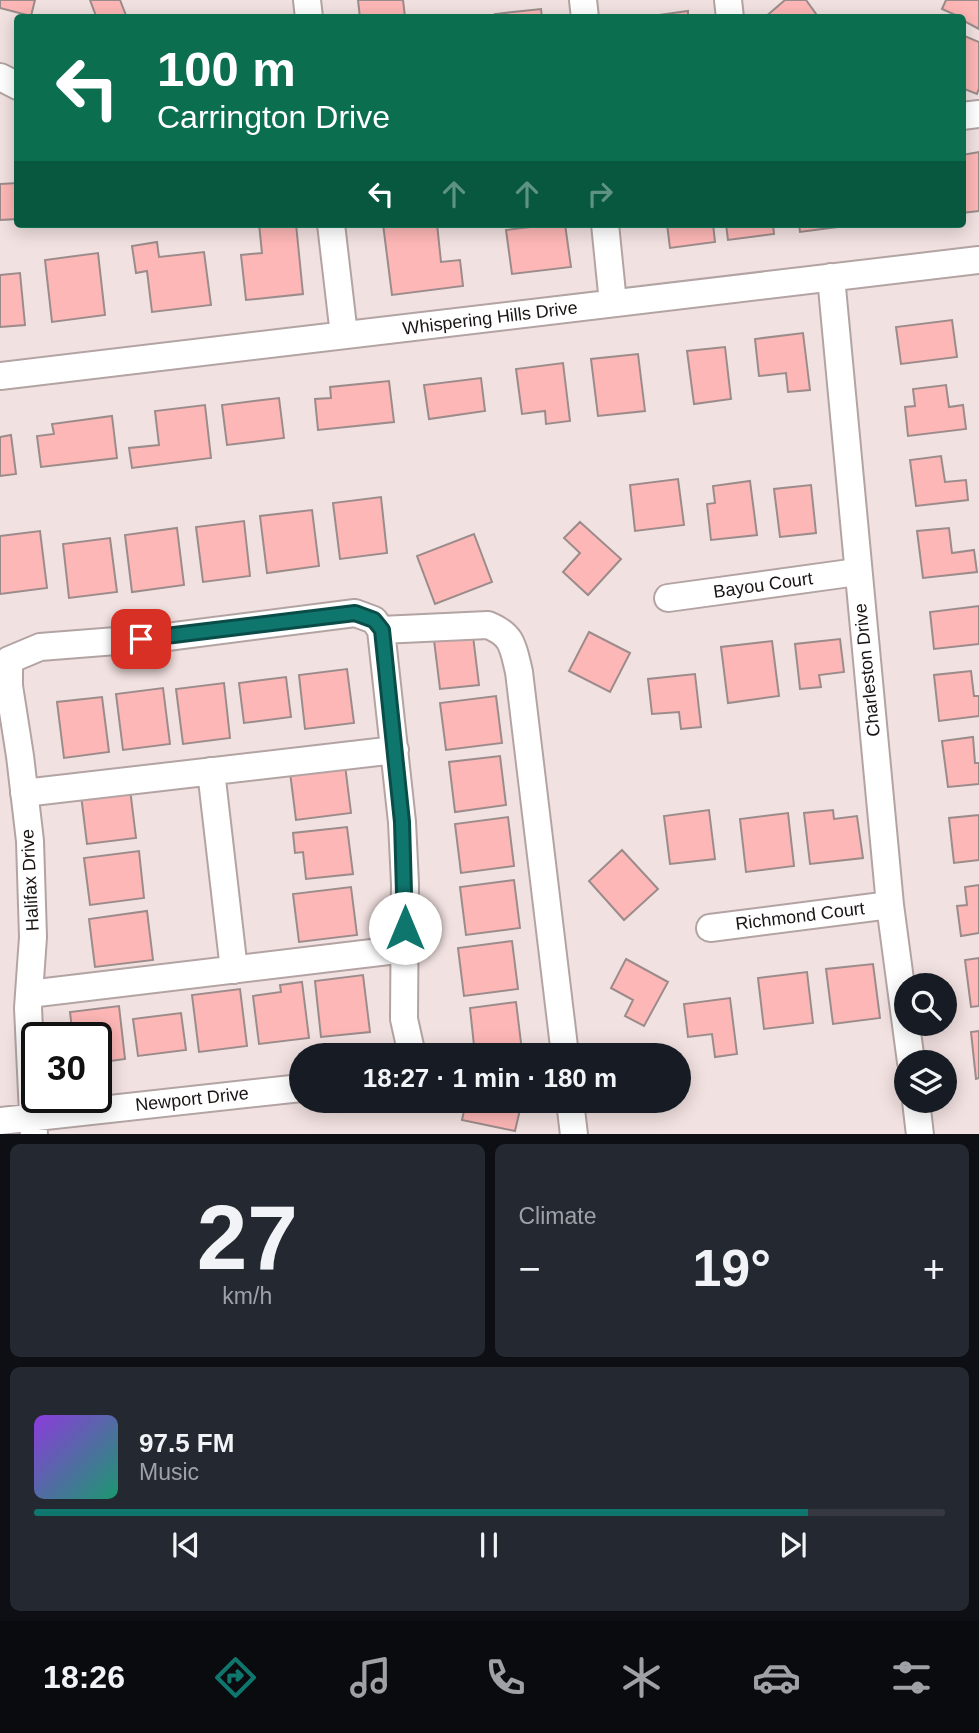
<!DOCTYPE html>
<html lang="en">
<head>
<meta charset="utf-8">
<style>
  :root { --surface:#171b24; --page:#242831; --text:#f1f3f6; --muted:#9ea1a6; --line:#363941; --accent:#0f766e }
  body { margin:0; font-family:Arial,sans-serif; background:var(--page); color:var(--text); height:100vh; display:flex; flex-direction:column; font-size:26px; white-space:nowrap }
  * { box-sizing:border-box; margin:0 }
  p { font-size:23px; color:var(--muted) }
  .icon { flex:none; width:38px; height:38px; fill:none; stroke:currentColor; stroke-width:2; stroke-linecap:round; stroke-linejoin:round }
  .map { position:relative; height:1134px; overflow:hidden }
  .sheet { display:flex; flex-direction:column; gap:10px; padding:10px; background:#0d0f14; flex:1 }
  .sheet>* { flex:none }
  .banner { position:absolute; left:14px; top:14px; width:952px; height:214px; border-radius:7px; box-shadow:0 4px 18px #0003; background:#0b6e4f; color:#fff; overflow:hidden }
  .buttons { position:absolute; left:894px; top:973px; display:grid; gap:14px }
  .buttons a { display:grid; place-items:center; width:63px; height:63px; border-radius:50%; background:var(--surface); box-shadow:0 4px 18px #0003; font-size:35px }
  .speed { position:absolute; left:21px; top:1022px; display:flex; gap:14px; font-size:35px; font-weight:700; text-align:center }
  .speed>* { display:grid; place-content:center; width:91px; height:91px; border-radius:50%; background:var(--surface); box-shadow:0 4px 18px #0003; line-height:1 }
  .speed .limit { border:4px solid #111; border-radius:10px; background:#fff; color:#111 }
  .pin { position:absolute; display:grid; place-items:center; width:60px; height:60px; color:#fff; margin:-30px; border-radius:14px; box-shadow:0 4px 10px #0006 }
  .me { position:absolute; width:77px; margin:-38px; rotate:0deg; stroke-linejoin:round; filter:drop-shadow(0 0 5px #0008) }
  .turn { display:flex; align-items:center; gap:24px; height:147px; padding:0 28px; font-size:32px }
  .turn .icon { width:91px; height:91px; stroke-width:2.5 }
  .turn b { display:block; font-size:49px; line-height:60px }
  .lanes { display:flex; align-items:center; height:66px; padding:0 28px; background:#0003; justify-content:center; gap:35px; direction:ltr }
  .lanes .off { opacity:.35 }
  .big { font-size:52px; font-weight:700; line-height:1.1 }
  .sheet .tile { flex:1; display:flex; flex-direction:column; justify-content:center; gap:10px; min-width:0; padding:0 24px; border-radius:10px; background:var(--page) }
  .sheet .dial { align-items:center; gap:0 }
  .dial b { font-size:91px; line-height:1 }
  .song { display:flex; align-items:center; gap:21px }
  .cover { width:84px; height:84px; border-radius:10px; background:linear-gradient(135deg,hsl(270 70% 55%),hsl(160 70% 35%)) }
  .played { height:7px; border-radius:4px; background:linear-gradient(90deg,var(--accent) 85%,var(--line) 85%) }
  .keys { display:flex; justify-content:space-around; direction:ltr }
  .heat { display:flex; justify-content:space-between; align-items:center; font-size:38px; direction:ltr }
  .sheet .tiles { flex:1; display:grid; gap:10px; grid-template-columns:1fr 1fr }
  .tile:last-child { grid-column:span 2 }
  .trip { position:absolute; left:289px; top:1043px; width:402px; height:70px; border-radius:35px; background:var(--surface); box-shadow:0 4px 18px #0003; font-weight:700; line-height:70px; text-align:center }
  .tabs { display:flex; height:112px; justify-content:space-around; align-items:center; background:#090b0e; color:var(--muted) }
  .tabs .icon { width:49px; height:49px }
  .tabs .active { color:var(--accent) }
  .tabs b { font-size:32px; color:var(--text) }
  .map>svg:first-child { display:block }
  .building { fill:#fdb7b6; stroke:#9b8c8b; stroke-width:2 }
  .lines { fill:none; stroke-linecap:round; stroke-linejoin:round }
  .minor-casing { stroke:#b3a4a3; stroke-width:30 }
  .minor { stroke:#fff; stroke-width:26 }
  .route-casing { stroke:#0a4d48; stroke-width:18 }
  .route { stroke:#0f766e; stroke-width:12 }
  .labels { text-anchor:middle; stroke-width:5; stroke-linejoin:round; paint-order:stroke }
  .street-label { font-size:18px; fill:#1a1514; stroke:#fff }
</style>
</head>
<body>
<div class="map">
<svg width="979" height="1135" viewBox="0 0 979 1135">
  <rect width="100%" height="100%" fill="#f1e1e0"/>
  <path class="building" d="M0,0H35L31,16L0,8Z
    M90,0H120L127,18H92L96,16Z
    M358,0H403L405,17L360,18Z
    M785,0H806L819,18H764Z
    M946,0H979V29L962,20V18L942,9Z
    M541,9L542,18H496L495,14Z
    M688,11V18H644V17Z
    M962,35L979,42V88L977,94L962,88Z
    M979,152V211L962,213V155Z
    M18,183V219L0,220V184Z
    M259,224H296L303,294L246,300L241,255L262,253Z
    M383,224H437L441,262L460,260L463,286L392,295Z
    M554,224H565L571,267L512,274L506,230Z
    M667,224H713L715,242L670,248Z
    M726,224H773L774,234L728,240Z
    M799,224H845V226L800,232Z
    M157,242L159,257L204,252L211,305L152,312L147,271L136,273L132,246Z
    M98,253L105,315L52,322L45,260Z
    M20,273L25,325L0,327V275Z
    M952,320L957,357L901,364L896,327Z
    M803,333L810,390L788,392L786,373L759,376L755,339Z
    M725,347L731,399L694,404L687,351Z
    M638,354L645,411L598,416L591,359Z
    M563,363L570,421L546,424L545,411L522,414L516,369Z
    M481,378L485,411L429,419L424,385Z
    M389,381L394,422L318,430L315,399L331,398L330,387Z
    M946,385L949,407L963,405L966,429L908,436L905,407L915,406L913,389Z
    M279,398L284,438L227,445L222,405Z
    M205,405L211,458L132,468L129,448L159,445L155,411Z
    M112,416L117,458L41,467L37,436L54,434L52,424Z
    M11,435L16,474L0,476V437Z
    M941,456L945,482L966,480L968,500L916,506L910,460Z
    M678,479L684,525L635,531L630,485Z
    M750,481L757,535L711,540L707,504L715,503L713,486Z
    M811,485L816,533L780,537L774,489Z
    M381,497L387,553L340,559L333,503Z
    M312,510L319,566L267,573L260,516Z
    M244,521L250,576L203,582L196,527Z
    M580,522L621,559L588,595L563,572L580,553L564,538Z
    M177,528L184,585L132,592L125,535Z
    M949,528L952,553L974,550L977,572L923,578L917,531Z
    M40,531L47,588L0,594V536Z
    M474,534L492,582L435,604L417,556Z
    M110,538L117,592L69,598L63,544Z
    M979,606V644L934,649L930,612Z
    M589,632L630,653L610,692L569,671Z
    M473,636L479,685L440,689L434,640Z
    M840,639L844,672L819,675L821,687L800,689L795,644Z
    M772,641L779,696L728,703L721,647Z
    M347,669L354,723L305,729L299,675Z
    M971,671L974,696H979V716L939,721L934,675Z
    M695,674L701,727L681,729L679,712L652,714L648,679Z
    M286,677L291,717L244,723L239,683Z
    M224,683L230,738L183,744L176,689Z
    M163,688L170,744L123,750L116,694Z
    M496,696L502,743L446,750L440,703Z
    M102,697L109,752L64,758L57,702Z
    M973,737L975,763H979V784L948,787L942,741Z
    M500,756L506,805L455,812L449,762Z
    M345,765L351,813L296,820L290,772Z
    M130,789L136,838L87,844L81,795Z
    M709,810L715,859L670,864L664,816Z
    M833,810L834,819L857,816L863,858L810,864L804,813Z
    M788,813L794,866L746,872L740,819Z
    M979,815V860L954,863L949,818Z
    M508,817L514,866L461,873L455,824Z
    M347,827L353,874L306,879L303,852L295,853L293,833Z
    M622,850L658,889L624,920L589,881Z
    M139,851L144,898L90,905L84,858Z
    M514,880L520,928L466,935L460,887Z
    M979,885V933L961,936L957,906L967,905L965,887Z
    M351,887L357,935L299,942L293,894Z
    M147,911L153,960L95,967L89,919Z
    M512,941L518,989L464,996L458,948Z
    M979,958V1006L971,1007L965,960Z
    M626,959L668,982L644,1026L625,1016L633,1000L611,988Z
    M873,964L880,1018L833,1024L826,969Z
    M807,972L813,1023L764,1029L758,978Z
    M363,975L370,1032L321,1037L315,981Z
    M302,982L309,1038L259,1044L253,996L281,992L280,985Z
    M240,989L247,1046L199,1052L192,995Z
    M730,998L737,1054L715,1057L712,1034L688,1037L684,1004Z
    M516,1002L522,1051L475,1055L470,1008Z
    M119,1006L125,1059L96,1063V1038H73L70,1012Z
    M181,1013L186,1050L138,1056L133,1019Z
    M979,1031V1078L976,1079L971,1032Z
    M466,1101H522L515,1131L462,1120Z"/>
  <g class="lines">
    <g class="minor-casing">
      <path id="minor" d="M307,0L309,18
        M583,0L585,18
        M728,0L730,18
        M0,77L18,86
        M962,116L979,114
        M331,224L344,335
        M605,224L613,303
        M831,277L890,905L911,1062
        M0,376L979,260
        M668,598L857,572
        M381,630L488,625C513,635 513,647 519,672L565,1055
        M211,771L234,970
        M24,793L395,750
        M710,928L890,905
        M29,994L405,949
        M570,1101L574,1135
        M916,1101L920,1135
        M0,1121L301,1088
        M34,1135L28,1008L33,937L30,841L20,756L9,686V660L40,647L167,637L355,613L374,620L381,630L402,822L405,884L404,1019L410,1046L409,1055"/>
    </g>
    <use href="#minor" class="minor"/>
  </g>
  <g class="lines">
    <g class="route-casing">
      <path id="route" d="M141,639L355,613L374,620L382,630L402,822L405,928"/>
    </g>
    <use href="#route" class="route"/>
  </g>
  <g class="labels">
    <g class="street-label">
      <text transform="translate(490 318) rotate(-7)" y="6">Whispering Hills Drive</text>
      <text transform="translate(763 585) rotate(-8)" y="6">Bayou Court</text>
      <text transform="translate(867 670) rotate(-96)" y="6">Charleston Drive</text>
      <text transform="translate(30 880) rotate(-93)" y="6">Halifax Drive</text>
      <text transform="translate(800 916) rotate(-7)" y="6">Richmond Court</text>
      <text transform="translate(192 1099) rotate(-6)" y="6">Newport Drive</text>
    </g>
  </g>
</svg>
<div class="buttons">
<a><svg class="icon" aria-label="search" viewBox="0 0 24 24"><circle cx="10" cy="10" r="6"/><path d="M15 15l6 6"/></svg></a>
<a><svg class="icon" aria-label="layers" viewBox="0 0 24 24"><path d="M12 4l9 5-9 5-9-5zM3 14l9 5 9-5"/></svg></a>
</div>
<div class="speed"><div class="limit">30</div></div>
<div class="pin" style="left:141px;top:639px;background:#d93025"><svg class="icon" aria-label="arrive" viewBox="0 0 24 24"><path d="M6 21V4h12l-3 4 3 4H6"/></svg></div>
<svg class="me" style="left:405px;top:928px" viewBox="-20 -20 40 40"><circle r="19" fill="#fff"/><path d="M0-13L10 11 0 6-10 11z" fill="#0f766e"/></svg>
<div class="trip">18:27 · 1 min · 180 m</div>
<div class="banner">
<div class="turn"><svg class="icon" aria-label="left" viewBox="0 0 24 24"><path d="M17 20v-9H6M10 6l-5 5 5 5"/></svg><div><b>100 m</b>Carrington Drive</div></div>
<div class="lanes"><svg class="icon" aria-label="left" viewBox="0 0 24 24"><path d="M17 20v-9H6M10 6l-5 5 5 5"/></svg><svg class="icon off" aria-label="ahead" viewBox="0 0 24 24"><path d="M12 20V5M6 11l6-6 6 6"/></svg><svg class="icon off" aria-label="ahead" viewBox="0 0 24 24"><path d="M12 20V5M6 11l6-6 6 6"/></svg><svg class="icon off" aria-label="right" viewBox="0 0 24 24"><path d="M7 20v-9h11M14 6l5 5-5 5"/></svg></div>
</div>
</div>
<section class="sheet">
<div class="tiles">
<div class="tile dial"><b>27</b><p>km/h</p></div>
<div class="tile"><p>Climate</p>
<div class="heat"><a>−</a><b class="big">19°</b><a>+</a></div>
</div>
<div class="tile">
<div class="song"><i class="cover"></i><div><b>97.5 FM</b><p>Music</p></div></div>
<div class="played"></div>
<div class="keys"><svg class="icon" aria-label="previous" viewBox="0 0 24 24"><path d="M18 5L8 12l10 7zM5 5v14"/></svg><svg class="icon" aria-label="pause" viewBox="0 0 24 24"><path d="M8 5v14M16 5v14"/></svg><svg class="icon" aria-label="next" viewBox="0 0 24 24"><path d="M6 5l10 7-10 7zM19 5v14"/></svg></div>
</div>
</div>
</section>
<nav class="tabs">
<b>18:26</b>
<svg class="icon active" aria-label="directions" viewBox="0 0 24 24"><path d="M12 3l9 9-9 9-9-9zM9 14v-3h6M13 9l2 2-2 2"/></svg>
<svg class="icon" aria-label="music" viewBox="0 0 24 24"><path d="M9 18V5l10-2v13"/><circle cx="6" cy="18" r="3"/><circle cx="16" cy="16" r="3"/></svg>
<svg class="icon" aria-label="phone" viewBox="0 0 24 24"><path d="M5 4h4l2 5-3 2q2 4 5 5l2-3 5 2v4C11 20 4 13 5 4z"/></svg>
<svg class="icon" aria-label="climate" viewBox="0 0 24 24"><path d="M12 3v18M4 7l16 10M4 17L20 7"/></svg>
<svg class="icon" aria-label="car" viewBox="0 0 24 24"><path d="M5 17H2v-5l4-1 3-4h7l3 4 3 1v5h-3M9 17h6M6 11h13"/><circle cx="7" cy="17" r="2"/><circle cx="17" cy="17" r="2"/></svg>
<svg class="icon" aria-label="filters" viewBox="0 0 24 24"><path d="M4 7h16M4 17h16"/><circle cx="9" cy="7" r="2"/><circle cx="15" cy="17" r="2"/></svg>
</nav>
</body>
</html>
